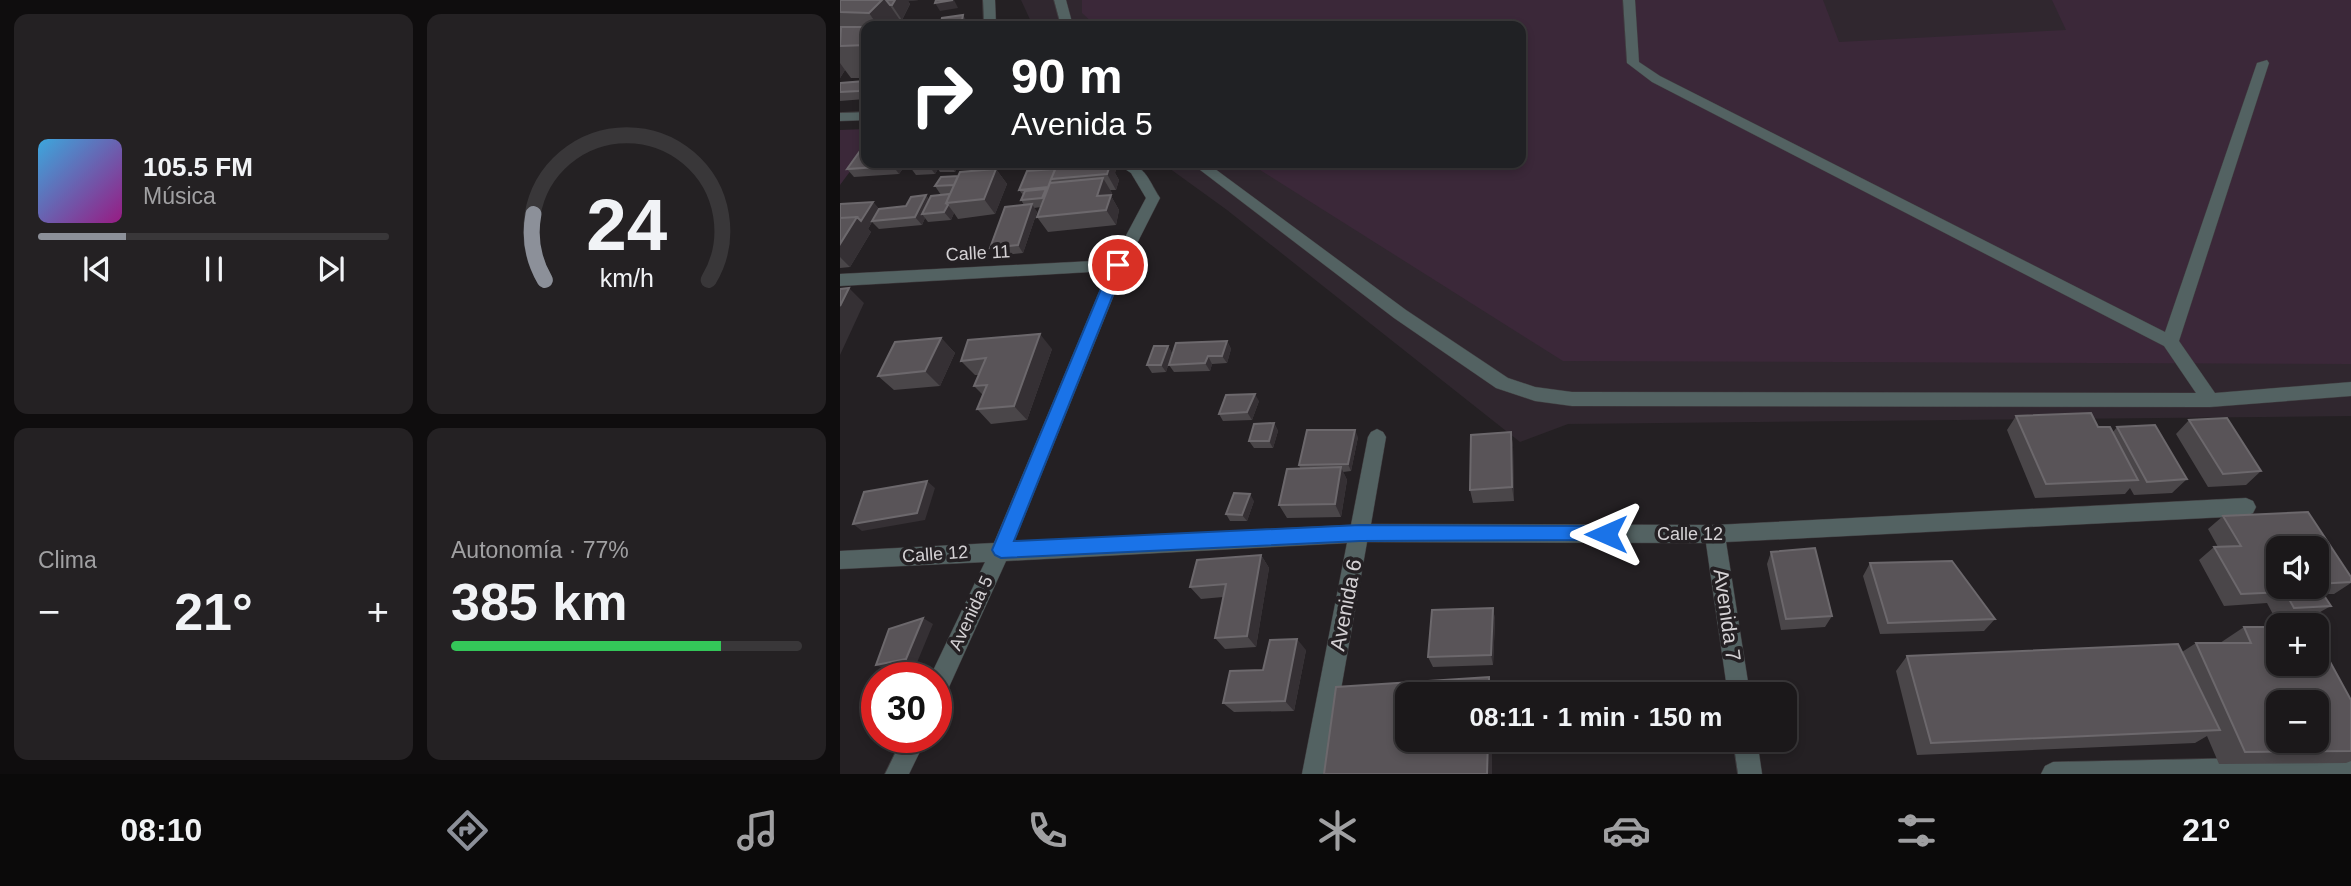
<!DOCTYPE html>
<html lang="es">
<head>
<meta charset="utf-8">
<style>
  :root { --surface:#1b181a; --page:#242123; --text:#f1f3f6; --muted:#a0a0a2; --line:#393739; --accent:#8c9099 }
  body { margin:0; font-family:Arial,sans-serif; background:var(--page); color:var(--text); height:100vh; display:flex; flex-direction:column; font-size:26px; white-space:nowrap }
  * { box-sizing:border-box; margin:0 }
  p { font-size:23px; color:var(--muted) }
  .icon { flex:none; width:38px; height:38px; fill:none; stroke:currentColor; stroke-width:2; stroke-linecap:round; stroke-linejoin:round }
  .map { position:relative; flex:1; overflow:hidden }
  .details { display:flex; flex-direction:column; gap:14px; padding:14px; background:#0f0d0e; width:840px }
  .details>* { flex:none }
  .hud { position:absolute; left:21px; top:21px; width:665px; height:147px; border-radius:14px; box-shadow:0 4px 10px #0003,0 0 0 2px var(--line); background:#202124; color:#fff; overflow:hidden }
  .buttons { position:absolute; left:1426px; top:536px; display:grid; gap:14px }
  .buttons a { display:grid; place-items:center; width:63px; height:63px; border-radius:14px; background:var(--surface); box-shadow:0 4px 10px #0003,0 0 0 2px var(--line); font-size:35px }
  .speed { position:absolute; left:21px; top:662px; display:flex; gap:14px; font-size:35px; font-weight:700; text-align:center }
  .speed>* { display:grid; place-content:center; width:91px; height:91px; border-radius:50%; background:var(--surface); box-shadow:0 4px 10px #0003,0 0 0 2px var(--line); line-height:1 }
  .speed .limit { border:10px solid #d22; background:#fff; color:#111 }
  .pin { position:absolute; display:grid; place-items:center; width:60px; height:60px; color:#fff; margin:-30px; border:4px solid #fff; border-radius:50%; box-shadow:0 2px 7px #0007 }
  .me { position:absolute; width:77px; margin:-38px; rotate:270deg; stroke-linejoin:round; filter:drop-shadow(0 0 5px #0008) }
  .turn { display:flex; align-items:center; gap:24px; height:147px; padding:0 35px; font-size:32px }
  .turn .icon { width:91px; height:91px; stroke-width:2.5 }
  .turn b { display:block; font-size:49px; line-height:60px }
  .big { font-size:52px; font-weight:800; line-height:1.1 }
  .details .tile { flex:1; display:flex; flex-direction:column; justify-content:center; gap:10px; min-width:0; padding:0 24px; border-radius:14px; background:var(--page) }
  .details .dial { align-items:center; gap:0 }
  .dial svg { height:182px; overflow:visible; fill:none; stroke:var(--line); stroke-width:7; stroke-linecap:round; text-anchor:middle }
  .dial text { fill:var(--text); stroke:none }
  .song { display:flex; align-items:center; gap:21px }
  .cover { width:84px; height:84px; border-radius:10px; background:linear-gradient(135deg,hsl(200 70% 55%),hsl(310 70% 35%)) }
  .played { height:7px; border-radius:4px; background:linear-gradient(90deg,var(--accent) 25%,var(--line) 25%) }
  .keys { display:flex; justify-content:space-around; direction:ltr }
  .heat { display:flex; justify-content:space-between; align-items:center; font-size:38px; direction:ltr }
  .charge { height:10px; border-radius:5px; background:linear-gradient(90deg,#34c759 77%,var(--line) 0) }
  .details .tiles { flex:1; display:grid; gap:14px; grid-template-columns:repeat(2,1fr) }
  .trip { position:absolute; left:555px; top:682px; width:402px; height:70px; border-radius:14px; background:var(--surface); box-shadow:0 4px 10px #0003,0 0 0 2px var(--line); font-weight:800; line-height:70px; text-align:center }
  .dock { display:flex; height:112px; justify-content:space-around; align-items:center; background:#0b0a0a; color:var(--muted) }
  .dock .icon { width:49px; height:49px }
  .dock .current { color:var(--accent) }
  .dock b { font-size:32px; color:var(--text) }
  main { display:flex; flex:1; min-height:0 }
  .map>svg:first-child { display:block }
  .built { fill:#30272f }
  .green { fill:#3b2839 }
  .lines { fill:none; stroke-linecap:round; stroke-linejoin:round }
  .minor-casing { stroke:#403c3f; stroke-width:1 }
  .minor { fill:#536262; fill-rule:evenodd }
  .wall { fill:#4a4649 }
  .shaded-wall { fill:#353034 }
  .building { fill:#595458; stroke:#6c686c; stroke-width:2; fill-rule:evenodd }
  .route { fill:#1a73e8; stroke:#114b97; stroke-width:2 }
  .labels { text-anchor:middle; stroke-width:7; stroke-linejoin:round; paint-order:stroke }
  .street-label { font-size:18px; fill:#d4d1d4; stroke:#242023 }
  .near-street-label { font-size:21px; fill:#d4d1d4; stroke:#242023 }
</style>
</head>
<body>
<main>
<section class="details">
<div class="tiles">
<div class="tile">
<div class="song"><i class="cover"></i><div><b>105.5 FM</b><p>Música</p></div></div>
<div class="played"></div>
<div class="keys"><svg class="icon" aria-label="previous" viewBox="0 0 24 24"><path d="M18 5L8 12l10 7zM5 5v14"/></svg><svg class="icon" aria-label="pause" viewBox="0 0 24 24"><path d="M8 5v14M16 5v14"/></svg><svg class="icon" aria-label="next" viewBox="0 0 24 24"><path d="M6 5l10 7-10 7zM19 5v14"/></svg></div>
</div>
<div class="tile dial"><svg viewBox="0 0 100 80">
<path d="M14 69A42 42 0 1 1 86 69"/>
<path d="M14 69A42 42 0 0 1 9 40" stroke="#8c9099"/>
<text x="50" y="56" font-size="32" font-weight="700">24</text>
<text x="50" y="72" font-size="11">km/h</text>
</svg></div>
<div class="tile"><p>Clima</p>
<div class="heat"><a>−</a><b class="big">21°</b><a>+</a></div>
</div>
<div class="tile"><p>Autonomía · 77%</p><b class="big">385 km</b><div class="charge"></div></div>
</div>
</section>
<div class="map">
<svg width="1511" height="774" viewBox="0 0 1511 774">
  <rect width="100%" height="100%" fill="#242023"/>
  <path class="built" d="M181,0H1511V416L728,424L680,442L387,210L322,163H681V26H193Z"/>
  <path class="green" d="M242,0H983L999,42L1226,30L1212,0H1511V364L723,361L409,163H681V26H256L242,13Z
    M26,129V150L0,185V130Z"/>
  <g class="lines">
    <g class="minor-casing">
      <path id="minor" d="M143,0H155L156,26H144Z
        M214,0H226L233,26H221Z
        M783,0H795L799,62L820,76L1325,332L1417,63L1427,60L1429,63L1339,341L1375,393L1511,382V396L1370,407L732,406L695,401L656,388L554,318L351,163H367L566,310L668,378L695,387L732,392L1356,393L1324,346L812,82L787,63Z
        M26,112V120L0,121V113Z
        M276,163C305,162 306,176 320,198L286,265L174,542L511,525L528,437L531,432L537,429L543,432L546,437L531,524L875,525L1406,498L1413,501L1416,507L1413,513L1406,516L886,542L910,695H888L866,543L527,542L486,774H462L507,543L166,561L104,698L96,701V677H90L145,562L0,569V551L154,543L268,271L0,286V274L273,260L306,198L291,173Z
        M63,737H87L69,774H45Z
        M893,740H917L922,774H898Z
        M1511,756V774H1201L1205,766L1213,762Z"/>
    </g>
    <use href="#minor" class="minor"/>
  </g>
  <path class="wall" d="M0,0H79L68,1L70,4L62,20H60L64,26H26V78H11L5,70L0,78Z
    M26,81L25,99L0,101V83Z
    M26,163H67L59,174L14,177L7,169Z
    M73,163H120L115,172H100L98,169L95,174L76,175L70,167Z
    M179,163H207L206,166L181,167Z
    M218,163H273L276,169L275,173L279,180L276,190H270L272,193L271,196L279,210L276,225L208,232L197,217L201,207L194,208L197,212L183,253L156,256L150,248L184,205L181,200L183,195L179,190L215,169Z
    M156,169L167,184L155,214L118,219L114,213L111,220L88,222L85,218L82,225L39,229L32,222L28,229L31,232L10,267L0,268V204L33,202L39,209L66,206L86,195L89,200L101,195L95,186L118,176Z
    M101,338L115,353L100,386L54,390L38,376Z
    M387,341L391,349L387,363L372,364L370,371L334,372L329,365Z
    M328,346L332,353L326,372L312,373L307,365Z
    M212,349L187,420L151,424L137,409L143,395L134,386L139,375H135L121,361Z
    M419,401L412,420L383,421L379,414Z
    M1176,416L1258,427L1273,432L1277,427L1347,479L1332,493L1294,495L1290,488L1285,494L1195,498L1167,430Z
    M1349,420L1421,471L1406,485L1368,487L1336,434Z
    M434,423L438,431L433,448H414L409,441Z
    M671,432L673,447L674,501L633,503L630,490Z
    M518,437L511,471L503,472L507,480L501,517L447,518L439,505L460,468L459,465Z
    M414,501L407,521H390L386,514Z
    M1383,516L1511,577V583L1494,594H1483L1491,606L1471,617L1436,620L1427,603L1384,606L1359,560L1374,547H1378L1368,529Z
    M931,552L992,616L985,627L941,630L927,564Z
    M421,555L429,568L416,647L385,649L375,638L383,597L361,599L350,587Z
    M1030,563L1155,619L1144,631L1040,634L1023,576Z
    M653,608L655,620L653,665L593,667L588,657Z
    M1404,627L1511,700V761L1506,763L1379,764L1367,736L1355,743L1077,755L1056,671L1067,656L1342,652L1356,643H1380Z
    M466,650L454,711L394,712L383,703L423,670Z"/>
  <path class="shaded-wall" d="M42,0H46L64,26H38L29,13Z
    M53,0H79L68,1L70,4L62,20L52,5Z
    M114,0L118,8L100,11L95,3Z
    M123,15L128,23L127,26H121Z
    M0,63L5,70L0,78Z
    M26,81V91H23L26,96L25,99L19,91Z
    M55,163H67L59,174L53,166Z
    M91,163H102L94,164L98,169L95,174L89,166Z
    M110,163H120L115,172Z
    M264,163H273L276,169L275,173L279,180L276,190L267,174L264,165Z
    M156,169L167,184L155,214L144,199Z
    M263,178L272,193L271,196L279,210L276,225L257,196Z
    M86,195L92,204L82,214L85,218L82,225L75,217Z
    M33,202L40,210L32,221V222L28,229L31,232L10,267L0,257V244L17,217Z
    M192,204L197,212L183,253L178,245Z
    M108,205L114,213L111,220L104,212Z
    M9,288L24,303L0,355V306Z
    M200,334L212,349L187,420L174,406Z
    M101,338L115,353L100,386L85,371Z
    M387,341L391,349L387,363L382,356Z
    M328,346L332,353L326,372L321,365Z
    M368,356L372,364L370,371L365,363Z
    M415,394L419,401L412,420L407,412Z
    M434,423L438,431L433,448L429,441Z
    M515,430L518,437L511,471L508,464Z
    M671,432L673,447L674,501L672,487Z
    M501,467L507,480L501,517L495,504Z
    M87,481L95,488L85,520L22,531L13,524Z
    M410,494L414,501L407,521L402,515Z
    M421,555L429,568L416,647L407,636Z
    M653,608L655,620L653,665L651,655Z
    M83,618L93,624L76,665L47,670L36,665Z
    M457,639L466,650L454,711L445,701Z
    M649,677L653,691V695H649Z
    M648,740H652V774H647Z"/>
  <path class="building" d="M0,0H42L29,13L0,12Z
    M46,0H55L52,5H50Z
    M96,0H113L95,3Z
    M123,15L121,26H100L102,18Z
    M1,27H26V45L0,46Z
    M26,81L19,91L0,92V83Z
    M26,150V163H55L53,166L7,169L20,151Z
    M73,163H91L89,166L70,167Z
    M218,163H264V165H270L267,174L211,179Z
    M156,169L144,199L106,203L120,172Z
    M215,169L208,187L179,190L187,171Z
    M118,176L114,185L95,186L101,177Z
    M263,178L257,196L271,195L266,210L197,217L210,183Z
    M206,189L202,198L181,200L185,191Z
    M110,194L106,203L108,205L104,212L82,214L91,196Z
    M86,195L75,217L32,221L39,209L66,206L71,197Z
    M33,202L21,221L17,217L0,218V204Z
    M192,204L178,245L150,248L165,207Z
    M17,217L0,244V218Z
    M9,288L0,306V289Z
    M200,334L174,406L137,409L147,385L134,386L146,358L121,361L128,340Z
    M101,338L85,371L38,376L55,342Z
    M387,341L382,356H368L365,363L329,365L336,343Z
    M314,346H328L321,365H307Z
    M415,394L407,412L379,414L386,395Z
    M1251,413L1258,427H1270L1298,480L1206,484L1176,416Z
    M1387,418L1421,471L1383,474L1349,420Z
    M434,423L429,441H409L414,424Z
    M1315,425L1347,479L1307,482L1277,427Z
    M467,430H515L508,464L459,465Z
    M671,432L672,487L630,490L631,435Z
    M501,467L495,504L439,505L447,469Z
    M87,481L77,513L13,524L24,492Z
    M394,493L410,494L402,515L386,514Z
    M1468,512L1511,577V582L1477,584V548H1438V586H1477V585L1491,606L1454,608L1445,592L1401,594L1374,547L1401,546L1383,516Z
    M975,548L992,616L946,619L931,552Z
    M421,555L407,636L375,638L386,584L350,587L357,560Z
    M1112,561L1155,619L1048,623L1030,563Z
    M653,608L651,655L588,657L592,610Z
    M83,618L66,659L36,665L49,629Z
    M1404,627H1438V663H1477V638L1511,700V751L1405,752L1356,643H1411ZM1438,702H1477V740H1438Z
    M457,639L445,701L383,703L390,671L423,670L430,640Z
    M1338,644L1380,730L1091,743L1067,656Z
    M649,677V695H567V740H648L647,774H484L496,687Z"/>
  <path class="route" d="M278,260L285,265L174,541L520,525L766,526L772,528L775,534L772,540L520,541L161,558L155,555L152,550L271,265Z"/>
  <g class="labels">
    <g class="street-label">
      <text transform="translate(138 253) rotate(-3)" y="6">Calle 11</text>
      <text x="850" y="540">Calle 12</text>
      <text transform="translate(95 554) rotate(-4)" y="6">Calle 12</text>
      <text transform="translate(131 613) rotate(-65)" y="6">Avenida 5</text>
    </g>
    <g class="near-street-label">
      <text transform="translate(506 605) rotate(-79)" y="7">Avenida 6</text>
      <text transform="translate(887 615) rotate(82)" y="7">Avenida 7</text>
    </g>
  </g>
</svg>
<div class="buttons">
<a><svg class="icon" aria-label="sound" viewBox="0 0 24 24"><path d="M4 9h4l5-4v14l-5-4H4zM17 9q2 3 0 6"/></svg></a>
<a>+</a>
<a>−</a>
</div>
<div class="speed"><div class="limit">30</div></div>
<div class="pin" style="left:278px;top:265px;background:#d93025"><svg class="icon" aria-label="arrive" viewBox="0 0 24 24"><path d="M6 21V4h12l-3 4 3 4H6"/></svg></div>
<svg class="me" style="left:766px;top:534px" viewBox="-20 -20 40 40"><path d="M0-17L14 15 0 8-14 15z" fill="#1a73e8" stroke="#fff" stroke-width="4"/></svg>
<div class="trip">08:11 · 1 min · 150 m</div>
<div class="hud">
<div class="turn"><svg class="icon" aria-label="right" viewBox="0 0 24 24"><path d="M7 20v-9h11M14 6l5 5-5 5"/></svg><div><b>90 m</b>Avenida 5</div></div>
</div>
</div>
</main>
<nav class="dock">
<b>08:10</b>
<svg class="icon current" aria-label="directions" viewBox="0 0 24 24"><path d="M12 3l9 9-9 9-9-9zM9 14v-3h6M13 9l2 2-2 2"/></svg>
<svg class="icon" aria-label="music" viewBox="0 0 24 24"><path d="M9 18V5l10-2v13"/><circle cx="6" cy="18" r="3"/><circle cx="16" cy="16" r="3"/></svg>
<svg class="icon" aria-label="phone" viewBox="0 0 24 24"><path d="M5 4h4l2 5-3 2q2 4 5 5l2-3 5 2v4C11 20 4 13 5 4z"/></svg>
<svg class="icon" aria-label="climate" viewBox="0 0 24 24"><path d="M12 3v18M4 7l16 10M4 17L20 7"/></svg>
<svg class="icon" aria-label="car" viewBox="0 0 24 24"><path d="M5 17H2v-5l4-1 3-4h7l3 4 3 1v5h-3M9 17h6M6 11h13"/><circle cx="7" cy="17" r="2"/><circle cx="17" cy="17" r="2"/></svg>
<svg class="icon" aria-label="filters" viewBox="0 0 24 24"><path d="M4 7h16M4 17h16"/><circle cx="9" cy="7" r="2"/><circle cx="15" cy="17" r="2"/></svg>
<b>21°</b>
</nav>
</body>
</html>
